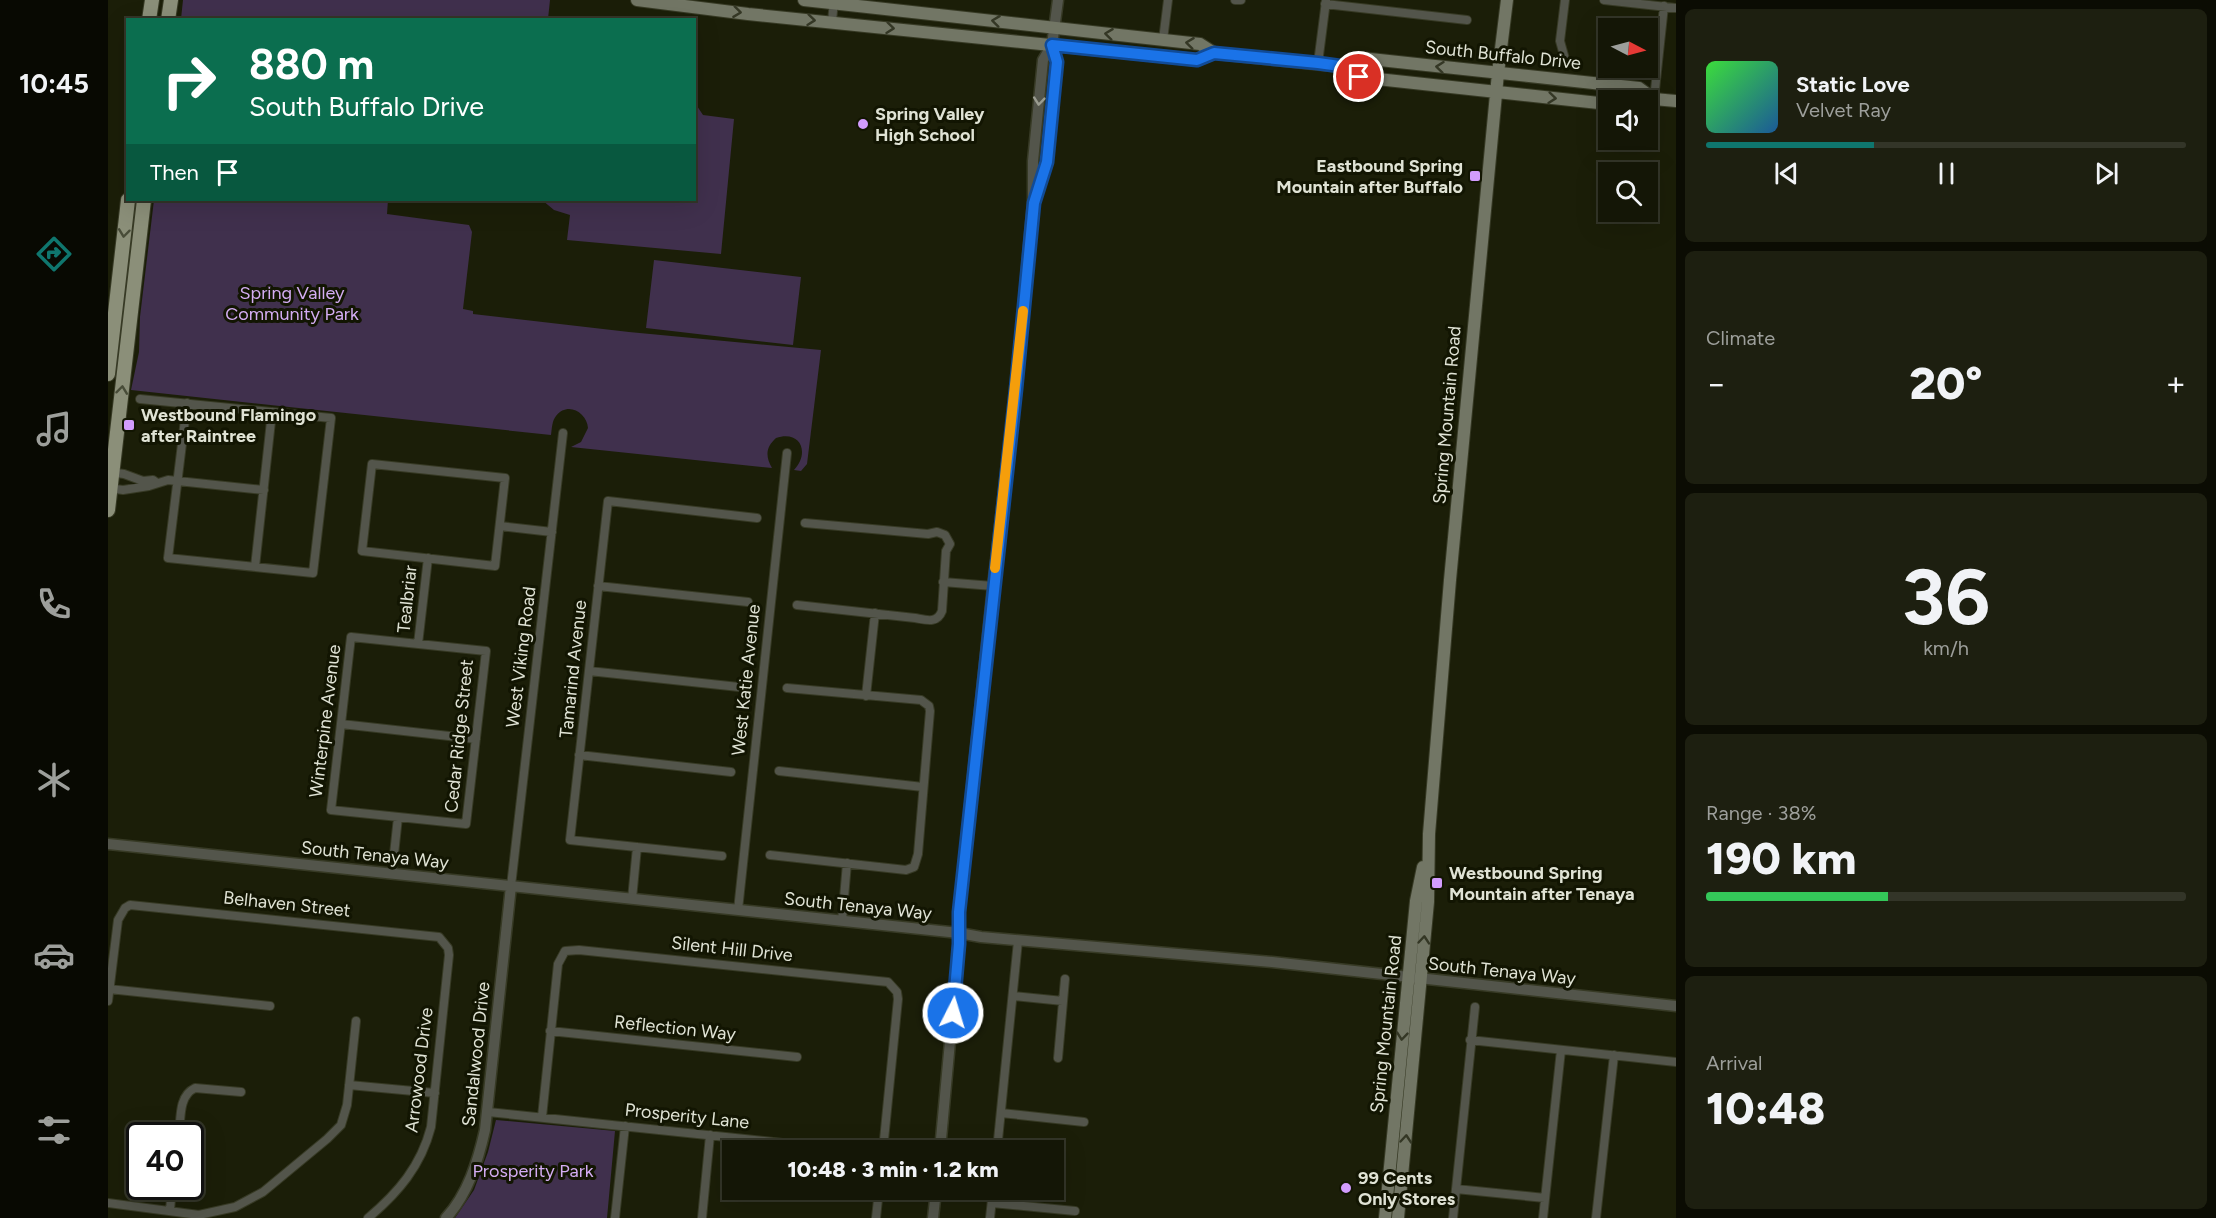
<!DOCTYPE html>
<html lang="en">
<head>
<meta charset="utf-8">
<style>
  :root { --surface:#141606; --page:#1d1f10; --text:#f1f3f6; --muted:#9d9f9b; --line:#333528; --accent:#0f766e }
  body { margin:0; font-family:Figtree,sans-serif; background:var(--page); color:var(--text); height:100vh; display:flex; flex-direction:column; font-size:22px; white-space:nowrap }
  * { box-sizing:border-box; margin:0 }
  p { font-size:20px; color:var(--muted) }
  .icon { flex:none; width:33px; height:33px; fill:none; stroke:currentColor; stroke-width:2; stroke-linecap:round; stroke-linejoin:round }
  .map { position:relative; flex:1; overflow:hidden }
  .sheet { display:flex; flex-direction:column; gap:9px; padding:9px; background:#0b0c03; width:540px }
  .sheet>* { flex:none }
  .top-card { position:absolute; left:18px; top:18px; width:570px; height:183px; border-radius:0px; box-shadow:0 6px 24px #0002,0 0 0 2px var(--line); background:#0b6e4f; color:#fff; overflow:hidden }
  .needle { width:39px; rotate:96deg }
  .tools { position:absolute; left:1490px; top:18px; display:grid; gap:12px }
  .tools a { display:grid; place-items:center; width:60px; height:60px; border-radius:0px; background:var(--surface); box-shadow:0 6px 24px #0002,0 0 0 2px var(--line); font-size:30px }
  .speed { position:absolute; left:18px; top:1122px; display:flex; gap:12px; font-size:30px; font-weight:700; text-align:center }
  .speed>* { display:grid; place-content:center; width:78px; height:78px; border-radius:50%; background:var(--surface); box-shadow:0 6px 24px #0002,0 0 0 2px var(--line); line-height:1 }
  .speed .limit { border:3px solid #111; border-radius:9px; background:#fff; color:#111 }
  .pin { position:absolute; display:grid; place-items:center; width:51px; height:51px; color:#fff; margin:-26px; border:3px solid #fff; border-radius:50%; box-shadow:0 2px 6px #0007 }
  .me { position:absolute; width:66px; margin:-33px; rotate:5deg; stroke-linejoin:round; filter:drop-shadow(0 0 4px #0008) }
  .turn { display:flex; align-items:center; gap:21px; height:126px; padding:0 24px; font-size:27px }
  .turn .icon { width:78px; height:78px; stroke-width:2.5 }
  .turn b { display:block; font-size:42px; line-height:51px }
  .then { display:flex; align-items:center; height:57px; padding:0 24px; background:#0003; gap:12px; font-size:22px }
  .big { font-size:45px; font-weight:800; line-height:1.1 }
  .sheet .tile { flex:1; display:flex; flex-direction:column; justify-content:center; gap:9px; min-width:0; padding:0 21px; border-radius:9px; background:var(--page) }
  .sheet .dial { align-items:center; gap:0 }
  .dial b { font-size:78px; line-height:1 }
  .song { display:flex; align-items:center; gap:18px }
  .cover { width:72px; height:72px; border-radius:9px; background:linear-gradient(135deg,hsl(120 70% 55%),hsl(210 70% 35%)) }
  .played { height:6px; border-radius:3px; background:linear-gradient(90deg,var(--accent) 35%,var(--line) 35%) }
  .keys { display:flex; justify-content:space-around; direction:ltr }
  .heat { display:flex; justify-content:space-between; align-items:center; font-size:33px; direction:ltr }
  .charge { height:9px; border-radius:4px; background:linear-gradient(90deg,#34c759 38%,var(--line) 0) }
  .trip { position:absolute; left:614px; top:1140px; width:342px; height:60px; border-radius:0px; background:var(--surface); box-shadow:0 6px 24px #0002,0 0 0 2px var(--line); font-weight:800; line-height:60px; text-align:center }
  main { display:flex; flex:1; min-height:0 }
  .menu { display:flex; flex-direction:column; width:108px; justify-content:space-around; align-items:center; background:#080902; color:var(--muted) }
  .menu .icon { width:42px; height:42px }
  .menu .current { color:var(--accent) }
  .menu b { font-size:27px; color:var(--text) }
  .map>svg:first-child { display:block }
  .green { fill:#40304d }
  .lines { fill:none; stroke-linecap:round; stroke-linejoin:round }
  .minor-casing { stroke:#373a25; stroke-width:10 }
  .tertiary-casing { stroke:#373a25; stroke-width:13 }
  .secondary-casing { stroke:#373a25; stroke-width:14 }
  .primary-casing { stroke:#373a25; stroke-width:16 }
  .minor { stroke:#53554b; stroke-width:8 }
  .tertiary { stroke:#53554b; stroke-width:10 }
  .secondary { stroke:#727665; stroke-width:12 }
  .primary { stroke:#8b8f79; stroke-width:14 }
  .oneway { stroke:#343725 }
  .oneway2 { stroke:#9a9c90 }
  .oneway3 { stroke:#484c38 }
  .route-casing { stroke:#114b97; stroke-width:15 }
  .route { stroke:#1a73e8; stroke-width:10 }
  .slow { stroke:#f59e0b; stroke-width:10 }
  .poi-dot { fill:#d29cfd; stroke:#121502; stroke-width:2 }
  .labels { text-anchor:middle; stroke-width:6; stroke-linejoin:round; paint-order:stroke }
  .street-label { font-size:18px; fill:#e0e3d5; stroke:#121502 }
  .poi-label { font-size:18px; font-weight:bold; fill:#e0e3d5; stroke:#121502; text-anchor:start }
  .park-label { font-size:18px; fill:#d4adf3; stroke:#121502 }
</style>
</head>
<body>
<main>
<nav class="menu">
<b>10:45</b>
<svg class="icon current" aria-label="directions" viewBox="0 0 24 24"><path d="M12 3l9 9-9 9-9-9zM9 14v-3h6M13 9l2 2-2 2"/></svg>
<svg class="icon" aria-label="music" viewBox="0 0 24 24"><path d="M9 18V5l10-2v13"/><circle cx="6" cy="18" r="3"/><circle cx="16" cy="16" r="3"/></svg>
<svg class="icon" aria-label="phone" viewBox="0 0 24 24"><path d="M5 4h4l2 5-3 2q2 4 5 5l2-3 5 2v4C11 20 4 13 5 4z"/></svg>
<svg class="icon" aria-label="climate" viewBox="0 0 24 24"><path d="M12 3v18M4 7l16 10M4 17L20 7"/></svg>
<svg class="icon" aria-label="car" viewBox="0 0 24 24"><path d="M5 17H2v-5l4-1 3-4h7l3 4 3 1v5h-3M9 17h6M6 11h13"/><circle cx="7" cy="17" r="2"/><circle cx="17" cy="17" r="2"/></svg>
<svg class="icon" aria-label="filters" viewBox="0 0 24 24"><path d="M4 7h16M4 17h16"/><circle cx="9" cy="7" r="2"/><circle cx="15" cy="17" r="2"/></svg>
</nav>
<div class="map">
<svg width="1568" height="1218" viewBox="0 0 1568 1218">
  <rect width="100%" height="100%" fill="#1b1e08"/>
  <path class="green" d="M75,0H442L440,19H73Z
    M587,103L595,115L626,119L613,254L459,240L462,215L446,210L434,200H586Z
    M46,200H280L279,214L361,225L364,232L355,309L365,311V314L521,332L713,350L699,464L693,471L686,470C702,453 693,430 668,438C658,447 657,456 664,468L463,447L473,442L480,428C479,413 460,401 448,416C444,421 444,428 443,435L23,390L31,352L32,317Z
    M546,260L693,277L685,345L538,328Z
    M388,1120L507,1131L499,1218H347L366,1190L380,1152Z"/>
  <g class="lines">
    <g class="minor-casing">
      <path id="minor" d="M1127,0H1133
        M1457,0L1452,41L1457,59
        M1496,0L1568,8
        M1217,4L1359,20
        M724,22L726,0
        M1055,40L1060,0
        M1210,63L1218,1
        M1546,99L1556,6
        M32,399L223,418L205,573L60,558L79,403
        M264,464L397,478L387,566L254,551Z
        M1,472L16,474L35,481L45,480L49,483
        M0,488L15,490L41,486L60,480L156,490
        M392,526L444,532
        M147,567L164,412
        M835,582L885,586
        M490,586L640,602
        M689,605L807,618C818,620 829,624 834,611L838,551L842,544L837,535L829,532L820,534L697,523
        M243,637L378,651L358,824L223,810Z
        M310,644L320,558
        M481,671L631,687
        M758,696L767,613
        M233,724L368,739
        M471,755L623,772
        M671,771L815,787
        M662,855L798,870L806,867L810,854L822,711L821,706L813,700L679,688
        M614,856L462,840L500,501L649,518
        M284,873L290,817
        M403,886L455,433
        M524,899L529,847
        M630,910L679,453
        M734,921L739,863
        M1,989L162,1006
        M905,996L955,1001
        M0,1001L10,920L17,908L22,905L331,937L340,948L341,955L323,1127C313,1166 290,1193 260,1218
        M442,1031L689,1057
        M1362,1040L1568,1062
        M950,1058L957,979
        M241,1085L327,1093
        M380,1112L712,1147L775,1150
        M893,1113L976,1122
        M434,1117L450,964L457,951L471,950L780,982L789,992L790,999L775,1150
        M71,1136C73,1119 70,1096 87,1088L133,1092
        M889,1150L910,941
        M1348,1189L1437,1198
        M0,1203L91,1215L127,1207L155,1192L219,1139L233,1125L239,1105L248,1021
        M884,1203L967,1211
        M62,1211L64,1186
        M507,1218L517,1126
        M594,1218L602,1135
        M768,1218L771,1190
        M882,1218L885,1190
        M1345,1218L1367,1007
        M1435,1218L1453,1050
        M1488,1218L1506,1055"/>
    </g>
    <g class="tertiary-casing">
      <path id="tertiary" d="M928,194L939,162L949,62L944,45
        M0,844L851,933L873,937L1164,962L1568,1006
        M832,1150L851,944V912L885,586L908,389L925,203V161L935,60L944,45L950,0
        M338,1218C360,1194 370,1161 377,1130L403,886
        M825,1218L828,1190"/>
    </g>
    <g class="secondary-casing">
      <path id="secondary" d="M529,0L640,14L1089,60L1106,53
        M696,0L1092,44L1106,53L1239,67L1251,77L1500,104
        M1239,67L1253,58L1531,88L1546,99
        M1540,102L1546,99L1568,101
        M1277,1218L1308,901L1315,867
        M1290,1218L1320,902L1321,834L1342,580L1390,73L1399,0"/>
    </g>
    <g class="primary-casing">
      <path id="primary" d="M41,20L44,0
        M60,20L63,0
        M0,374L20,200
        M0,510L36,200"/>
    </g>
    <use href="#minor" class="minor"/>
    <use href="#tertiary" class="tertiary"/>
    <use href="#secondary" class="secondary"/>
    <use href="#primary" class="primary"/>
  </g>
  <defs><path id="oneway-chevron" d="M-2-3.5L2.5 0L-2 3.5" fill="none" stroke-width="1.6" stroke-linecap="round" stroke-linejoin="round" transform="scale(1.5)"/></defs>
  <g class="oneway">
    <use href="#oneway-chevron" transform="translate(629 12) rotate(7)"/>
    <use href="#oneway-chevron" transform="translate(703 20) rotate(6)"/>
    <use href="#oneway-chevron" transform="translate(888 21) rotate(-173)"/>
    <use href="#oneway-chevron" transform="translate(782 28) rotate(6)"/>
    <use href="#oneway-chevron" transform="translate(1001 34) rotate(-173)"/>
    <use href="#oneway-chevron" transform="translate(1082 43) rotate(-173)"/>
    <use href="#oneway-chevron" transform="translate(1332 67) rotate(-174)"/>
    <use href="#oneway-chevron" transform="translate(1444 98) rotate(6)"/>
    <use href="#oneway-chevron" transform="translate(1316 940) rotate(-85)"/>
    <use href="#oneway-chevron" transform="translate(1294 1036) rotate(96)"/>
    <use href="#oneway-chevron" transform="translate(1298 1139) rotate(-85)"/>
  </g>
  <use class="oneway2" href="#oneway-chevron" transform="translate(931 101) rotate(96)"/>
  <g class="oneway3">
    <use href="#oneway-chevron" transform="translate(16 233) rotate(97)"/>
    <use href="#oneway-chevron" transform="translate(14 390) rotate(-83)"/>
  </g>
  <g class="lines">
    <g class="route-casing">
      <path id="route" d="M845,1013L851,944V912L908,389L926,203L939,162L949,62L944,45L1089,60L1106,53L1210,63L1239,67L1251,77"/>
    </g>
    <use href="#route" class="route"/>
    <path class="slow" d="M887,568L915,311"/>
  </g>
  <g class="poi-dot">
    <circle cx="755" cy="124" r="6"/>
    <rect x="1361" y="170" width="12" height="12" rx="3"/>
    <rect x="15" y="419" width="12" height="12" rx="3"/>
    <rect x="1323" y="877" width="12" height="12" rx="3"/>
    <circle cx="1238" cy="1188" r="6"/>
  </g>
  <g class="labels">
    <g class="street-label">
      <text transform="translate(1395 55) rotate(6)" y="6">South Buffalo Drive</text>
      <text transform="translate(1339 415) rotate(-85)" y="6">Spring Mountain Road</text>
      <text transform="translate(299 599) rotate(-84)" y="6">Tealbriar</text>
      <text transform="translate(413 657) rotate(-83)" y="6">West Viking Road</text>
      <text transform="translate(465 669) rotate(-84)" y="6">Tamarind Avenue</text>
      <text transform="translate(638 680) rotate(-84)" y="6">West Katie Avenue</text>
      <text transform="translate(217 721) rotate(-83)" y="6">Winterpine Avenue</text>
      <text transform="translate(351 736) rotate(-84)" y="6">Cedar Ridge Street</text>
      <text transform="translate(267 855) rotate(6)" y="6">South Tenaya Way</text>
      <text transform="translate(179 904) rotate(6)" y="6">Belhaven Street</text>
      <text transform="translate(750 906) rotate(6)" y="6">South Tenaya Way</text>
      <text transform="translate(624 949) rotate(6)" y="6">Silent Hill Drive</text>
      <text transform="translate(1394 971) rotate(6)" y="6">South Tenaya Way</text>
      <text transform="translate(1278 1024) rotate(-84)" y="6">Spring Mountain Road</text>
      <text transform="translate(567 1028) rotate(6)" y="6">Reflection Way</text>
      <text transform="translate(368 1054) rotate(-84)" y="6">Sandalwood Drive</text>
      <text transform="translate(311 1070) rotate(-83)" y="6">Arrowood Drive</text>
      <text transform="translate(579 1116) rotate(6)" y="6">Prosperity Lane</text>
    </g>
    <g class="poi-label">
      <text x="767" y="120">Spring Valley<tspan x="767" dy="21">High School</tspan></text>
      <text x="1355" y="172" text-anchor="end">Eastbound Spring<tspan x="1355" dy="21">Mountain after Buffalo</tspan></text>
      <text x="33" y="421">Westbound Flamingo<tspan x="33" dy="21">after Raintree</tspan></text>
      <text x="1341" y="879">Westbound Spring<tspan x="1341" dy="21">Mountain after Tenaya</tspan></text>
      <text x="1250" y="1184">99 Cents<tspan x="1250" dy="21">Only Stores</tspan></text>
    </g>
    <g class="park-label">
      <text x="184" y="299">Spring Valley<tspan x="184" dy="21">Community Park</tspan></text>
      <text x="425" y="1177">Prosperity Park</text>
    </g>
  </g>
</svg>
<div class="tools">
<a><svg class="needle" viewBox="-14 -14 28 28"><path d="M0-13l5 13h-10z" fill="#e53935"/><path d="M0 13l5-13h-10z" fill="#9d9f9b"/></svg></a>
<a><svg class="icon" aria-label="sound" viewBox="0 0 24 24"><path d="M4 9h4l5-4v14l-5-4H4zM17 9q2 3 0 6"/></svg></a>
<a><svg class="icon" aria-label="search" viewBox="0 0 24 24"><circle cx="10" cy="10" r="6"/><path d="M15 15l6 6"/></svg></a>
</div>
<div class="speed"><div class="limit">40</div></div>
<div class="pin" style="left:1251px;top:77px;background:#d93025"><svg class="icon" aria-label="arrive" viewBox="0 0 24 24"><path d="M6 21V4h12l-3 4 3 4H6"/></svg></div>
<svg class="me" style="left:845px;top:1013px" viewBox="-20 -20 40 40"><circle r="17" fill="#1a73e8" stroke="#fff" stroke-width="3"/><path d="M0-11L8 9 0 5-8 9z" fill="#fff"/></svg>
<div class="trip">10:48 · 3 min · 1.2 km</div>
<div class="top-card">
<div class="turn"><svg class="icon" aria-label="right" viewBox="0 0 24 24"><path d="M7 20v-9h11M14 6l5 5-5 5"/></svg><div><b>880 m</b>South Buffalo Drive</div></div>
<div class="then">Then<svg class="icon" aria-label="arrive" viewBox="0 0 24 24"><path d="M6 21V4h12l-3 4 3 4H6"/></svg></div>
</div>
</div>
<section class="sheet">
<div class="tile">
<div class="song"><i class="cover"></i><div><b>Static Love</b><p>Velvet Ray</p></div></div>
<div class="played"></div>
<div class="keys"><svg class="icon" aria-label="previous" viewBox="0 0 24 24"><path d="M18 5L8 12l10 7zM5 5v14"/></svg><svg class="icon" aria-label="pause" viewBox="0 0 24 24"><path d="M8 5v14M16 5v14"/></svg><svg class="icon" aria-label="next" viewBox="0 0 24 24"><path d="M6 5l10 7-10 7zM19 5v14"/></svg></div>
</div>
<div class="tile"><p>Climate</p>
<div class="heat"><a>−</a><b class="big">20°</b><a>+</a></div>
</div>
<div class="tile dial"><b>36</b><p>km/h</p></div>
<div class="tile"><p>Range · 38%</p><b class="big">190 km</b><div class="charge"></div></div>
<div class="tile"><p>Arrival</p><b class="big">10:48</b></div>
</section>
</main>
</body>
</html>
